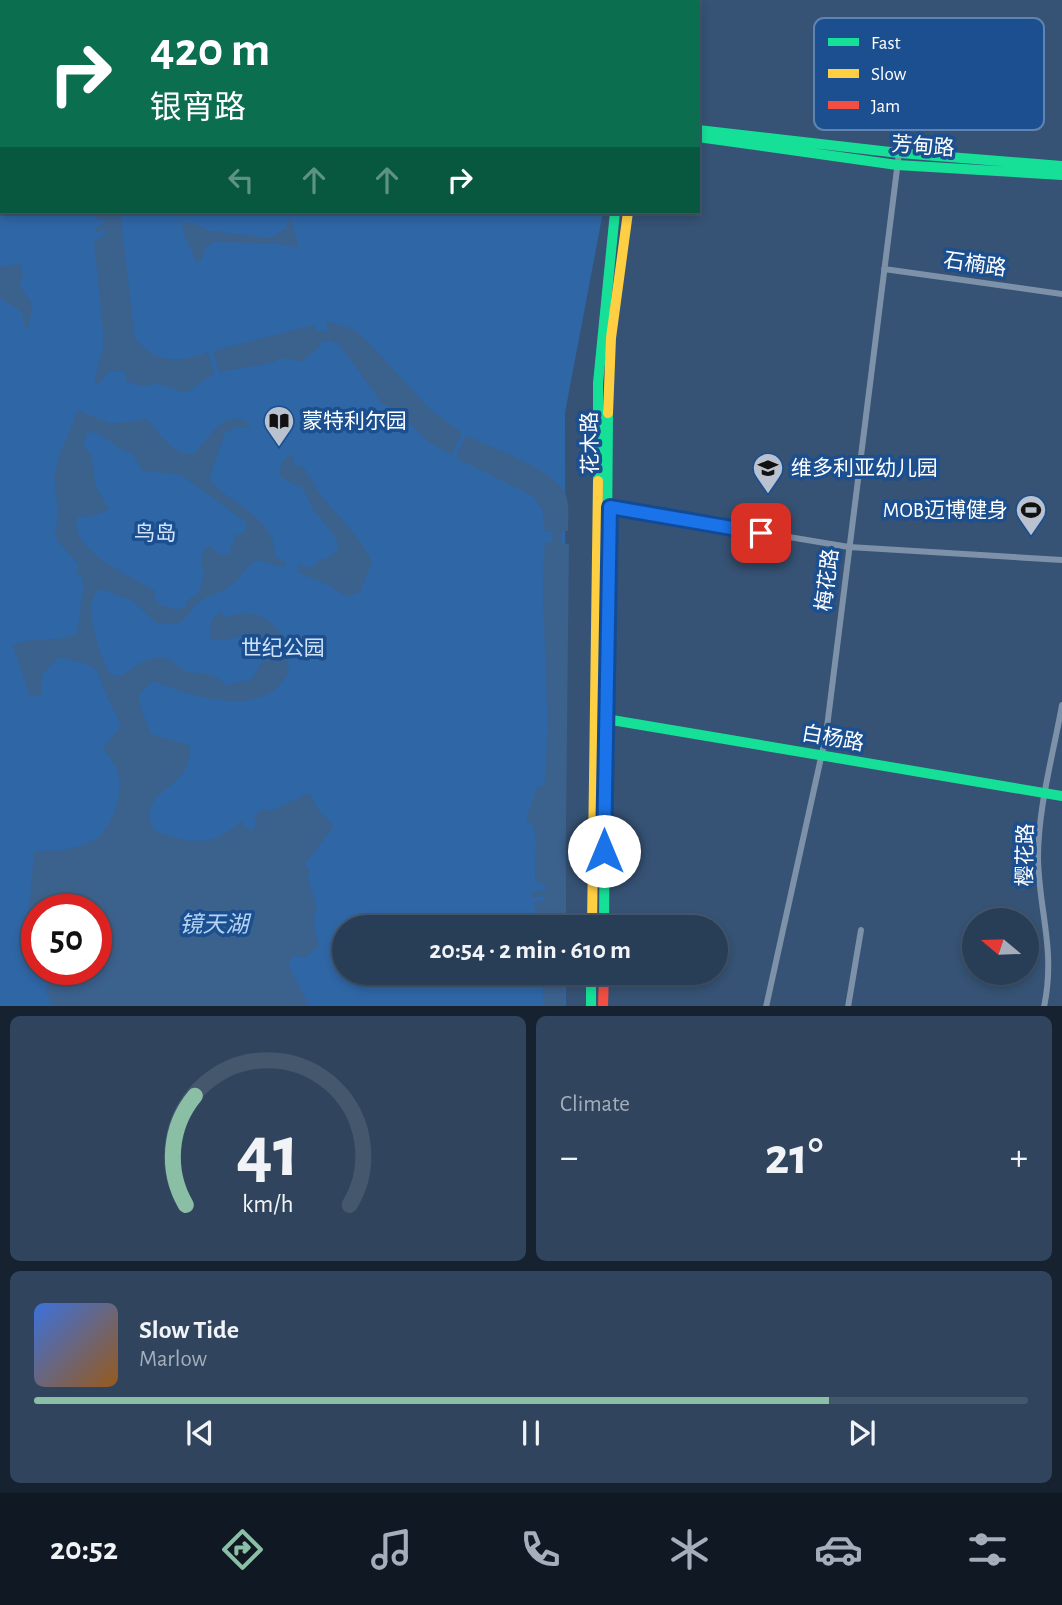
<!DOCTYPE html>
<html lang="en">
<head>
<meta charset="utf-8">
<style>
  :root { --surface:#283e57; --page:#30455d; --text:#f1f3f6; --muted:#a5aeba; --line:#44576d; --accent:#8abfa5 }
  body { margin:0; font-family:"Alegreya Sans","Noto Sans SC",sans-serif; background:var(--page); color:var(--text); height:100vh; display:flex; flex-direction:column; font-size:26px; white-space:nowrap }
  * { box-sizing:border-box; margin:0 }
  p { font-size:23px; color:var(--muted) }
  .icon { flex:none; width:38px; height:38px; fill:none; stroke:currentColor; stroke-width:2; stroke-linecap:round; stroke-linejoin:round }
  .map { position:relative; height:1006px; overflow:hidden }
  .panel { display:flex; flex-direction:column; gap:10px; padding:10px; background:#162230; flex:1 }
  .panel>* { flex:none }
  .banner { position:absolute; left:0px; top:0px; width:700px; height:214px; box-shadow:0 4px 10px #0003,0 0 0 2px var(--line); background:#0b6e4f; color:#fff; overflow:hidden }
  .needle { width:46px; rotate:289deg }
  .controls { position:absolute; left:962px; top:908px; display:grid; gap:14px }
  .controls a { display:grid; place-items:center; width:77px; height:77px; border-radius:50%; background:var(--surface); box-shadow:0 4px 10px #0003,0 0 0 2px var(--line); font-size:35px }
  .speed { position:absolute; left:21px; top:894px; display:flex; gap:14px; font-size:35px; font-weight:700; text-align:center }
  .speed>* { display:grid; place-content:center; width:91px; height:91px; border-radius:50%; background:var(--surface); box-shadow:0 4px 10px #0003,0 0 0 2px var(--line); line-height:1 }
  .speed .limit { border:10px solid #d22; background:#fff; color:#111 }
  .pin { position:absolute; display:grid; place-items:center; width:60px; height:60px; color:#fff; margin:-30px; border-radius:14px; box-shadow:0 4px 10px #0006 }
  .me { position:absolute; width:77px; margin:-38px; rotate:0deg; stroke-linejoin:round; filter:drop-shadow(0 0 5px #0008) }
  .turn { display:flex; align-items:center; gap:24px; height:147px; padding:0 35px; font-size:32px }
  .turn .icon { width:91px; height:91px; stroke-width:2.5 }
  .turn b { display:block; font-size:49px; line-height:60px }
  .lanes { display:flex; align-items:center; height:66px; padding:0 35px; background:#0003; justify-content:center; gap:35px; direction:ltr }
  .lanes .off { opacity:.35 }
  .big { font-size:52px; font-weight:700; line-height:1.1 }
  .panel .tile { flex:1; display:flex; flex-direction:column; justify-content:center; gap:10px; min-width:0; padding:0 24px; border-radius:10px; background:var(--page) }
  .panel .dial { align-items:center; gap:0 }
  .dial svg { height:182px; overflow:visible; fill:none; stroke:var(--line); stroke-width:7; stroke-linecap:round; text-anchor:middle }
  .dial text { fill:var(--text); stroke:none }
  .song { display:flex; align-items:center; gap:21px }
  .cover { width:84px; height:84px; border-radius:10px; background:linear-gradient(135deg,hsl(220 70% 55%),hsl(30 70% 35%)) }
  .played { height:7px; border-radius:4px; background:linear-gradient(90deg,var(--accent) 80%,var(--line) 80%) }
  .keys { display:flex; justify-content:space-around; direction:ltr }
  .heat { display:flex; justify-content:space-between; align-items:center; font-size:38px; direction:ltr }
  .panel .tiles { flex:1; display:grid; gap:10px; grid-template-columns:1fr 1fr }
  .tile:last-child { grid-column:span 2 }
  .trip { position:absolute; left:332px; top:915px; width:396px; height:70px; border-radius:35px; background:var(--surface); box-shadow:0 4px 10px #0003,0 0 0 2px var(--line); font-weight:700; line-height:70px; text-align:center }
  .tab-bar { display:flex; height:112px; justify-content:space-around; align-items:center; background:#101923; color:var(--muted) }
  .tab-bar .icon { width:49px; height:49px }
  .tab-bar .on { color:var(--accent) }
  .tab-bar b { font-size:32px; color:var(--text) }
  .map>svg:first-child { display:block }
  .green { fill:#2f66a5; fill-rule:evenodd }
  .water { fill:#3b618d; fill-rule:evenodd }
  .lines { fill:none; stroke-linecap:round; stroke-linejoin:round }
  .river { stroke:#3b618d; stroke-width:10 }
  .street { stroke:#7d92a8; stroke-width:6 }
  .fast { stroke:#16e098; stroke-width:10 }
  .slow { stroke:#ffcf43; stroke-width:10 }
  .jam { stroke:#f24e42; stroke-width:10 }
  .route-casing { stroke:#114b97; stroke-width:18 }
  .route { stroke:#1a73e8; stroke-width:12 }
  .labels { text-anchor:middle; stroke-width:7; stroke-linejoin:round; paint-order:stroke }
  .street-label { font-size:21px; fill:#fff; stroke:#1b4f8f }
  .poi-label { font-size:21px; fill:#fff; stroke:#1b4f8f; text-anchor:start }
  .park-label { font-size:21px; fill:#cfe3fa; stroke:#1b4f8f }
  .water-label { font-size:23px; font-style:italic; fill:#b5d3f5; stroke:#1b4f8f }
  .key { fill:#1b4f8f; stroke:#5f84b1; stroke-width:2 }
  .key-label { font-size:19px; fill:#fff }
</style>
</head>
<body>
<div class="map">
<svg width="1062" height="1007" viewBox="0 0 1062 1007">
  <rect width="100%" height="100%" fill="#365274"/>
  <path class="green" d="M0,60L2,212H603L565,413L566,927L345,928V973H566V1006H0ZM37,910H96V970H37Z"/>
  <path class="water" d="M96,212H120L135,339C156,364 180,363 208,352L214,374L185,393L158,384L143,386L126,381L125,372H108L98,385L94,384L104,342L94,241L107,234L104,230L95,232V228L105,224L103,220H97Z
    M290,217L299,248L279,244L213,242L206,247L201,261H196L183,232L184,224L189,222L210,231L271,238L286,228Z
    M20,264L23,273L20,285L32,304L29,328L24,325L22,312L0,298V267Z
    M326,321L353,329L364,338L431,410L462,433L452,455L427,441L398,411L383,404L341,347L337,342L332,343Z
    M314,325L321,346L301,362L294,359H277L273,363L219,372L213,351Z
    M78,410L111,424L147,419C161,434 170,454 193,454C210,440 222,406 250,424L248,428H234L225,433L209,479C230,505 277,517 275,557L286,562L284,567L256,560C244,568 241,579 229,587C220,594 207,595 199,602C182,616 188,630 155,622L133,601L101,589C79,599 101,658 110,674L120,676C135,669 153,649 171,661C178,665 182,671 190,672C206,675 213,671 225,685L251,680L265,658L262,643L255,635C239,634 225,643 210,638L211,620L221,612L226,617C258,606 269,618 289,643L288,675C283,680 278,687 273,691C243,713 182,694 154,681L139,694V703L151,734L190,745C194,793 133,788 154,830C189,844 212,848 241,821L246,828L253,830L257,821L253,816L263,809L271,811L309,793L318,810L334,826L305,864L309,870L308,879L317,906L313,920L319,946L306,957L294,956L288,964L309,1006H53L45,988L67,970H96V910H37V953L29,909L34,851C55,851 73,851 93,841C111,831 122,797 119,777C117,766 109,757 103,748L121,726C113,706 103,691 97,670L85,663L59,657L42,675L41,695L30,697L13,645C33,636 58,644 77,633L84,584L81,575L76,574L79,565L55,538L58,512L54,478L59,456ZM90,432C107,433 115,450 132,453L143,471L181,475L246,522V531L235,536L229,554L222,555L209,546L204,548L201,561L204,576L198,594L188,600L186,606L178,610L160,605L153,596L156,592C133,576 70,553 77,517L94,516L109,509L96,487L91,455L84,447L86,436Z
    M466,435C491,448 552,468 565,493C570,504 568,519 568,531L545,532L543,511L533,496L456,458Z
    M293,454L294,465L303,467C311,477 316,490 325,500C342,521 360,536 372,562L360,592L347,597L327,584L297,572L299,564L307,568L314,567L316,562L332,556L339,546L334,535L313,509L303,488L282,478L279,470L284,459Z
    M545,542L569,544L565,927H540L534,902L545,900L543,896L532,898V892L545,890L546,885L535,882L536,837L533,825L526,820L537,787L544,786C553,705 539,624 545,542Z
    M541,973H565L564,1006H544Z"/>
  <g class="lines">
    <path class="river" d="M308,338L342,334
      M557,554V520"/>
    <path class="street" d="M884,269L1062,294
      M608,507L849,547L1062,560
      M766,1007L826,735L899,153
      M848,1007L861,930
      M1044,1007C1056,950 1039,912 1038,858C1038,808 1053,755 1062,705"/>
    <path class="fast" d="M642,2L643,0
      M0,29H2
      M698,130L899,153L1062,166
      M698,137L897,165L1062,175
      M598,481V383L615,212
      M600,718L1062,796
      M604,928L608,413
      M591,973V1007"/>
    <path class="slow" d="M652,2L653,0
      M608,413L611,338L628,212
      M592,928L598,481"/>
    <path class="jam" d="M0,39H2
      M603,1007L604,973"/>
  </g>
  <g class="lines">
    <g class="route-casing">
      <path id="route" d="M604,851L610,507L761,533"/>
    </g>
    <use href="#route" class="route"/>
  </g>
  <defs>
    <g id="library-pin" transform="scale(1.575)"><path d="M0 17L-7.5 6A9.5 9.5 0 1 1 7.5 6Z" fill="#b9c2ce" stroke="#1b4f8f"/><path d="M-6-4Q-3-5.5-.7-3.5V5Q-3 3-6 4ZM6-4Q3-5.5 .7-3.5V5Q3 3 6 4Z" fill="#111"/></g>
    <g id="school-pin" transform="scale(1.575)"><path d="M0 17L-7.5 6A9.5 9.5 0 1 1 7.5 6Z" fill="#b9c2ce" stroke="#1b4f8f"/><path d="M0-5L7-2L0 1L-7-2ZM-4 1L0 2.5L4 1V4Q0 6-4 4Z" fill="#111"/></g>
    <g id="stadium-pin" transform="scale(1.575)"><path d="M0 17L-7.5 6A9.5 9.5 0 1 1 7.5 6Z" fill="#b9c2ce" stroke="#1b4f8f"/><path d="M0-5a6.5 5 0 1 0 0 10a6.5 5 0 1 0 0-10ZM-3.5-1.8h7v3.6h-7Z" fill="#111"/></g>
  </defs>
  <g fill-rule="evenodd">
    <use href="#library-pin" x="279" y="421"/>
    <use href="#school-pin" x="768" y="468"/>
    <use href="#stadium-pin" x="1031" y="510"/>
  </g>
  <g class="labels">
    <g class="street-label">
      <text transform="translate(923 146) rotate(4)" y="7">芳甸路</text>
      <text transform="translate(975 264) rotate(8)" y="7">石楠路</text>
      <text transform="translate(590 443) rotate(-91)" y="7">花木路</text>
      <text transform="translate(827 580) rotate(-83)" y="7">梅花路</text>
      <text transform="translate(833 738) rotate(10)" y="7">白杨路</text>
      <text transform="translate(1025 855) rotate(-89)" y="7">樱花路</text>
    </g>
    <g class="poi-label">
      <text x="302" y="428">蒙特利尔园</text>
      <text x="791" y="475">维多利亚幼儿园</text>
      <text x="1008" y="517" text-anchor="end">MOB迈博健身</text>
    </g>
    <g class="park-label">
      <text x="155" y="540">鸟岛</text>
      <text x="283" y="655">世纪公园</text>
    </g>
    <g class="water-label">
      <text x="214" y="932">镜天湖</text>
    </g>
  </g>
  <rect x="814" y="18" width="230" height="112" rx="10" class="key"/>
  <rect x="828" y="38" width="31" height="8" fill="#16e098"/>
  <rect x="828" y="69" width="31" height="9" fill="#ffcf43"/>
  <rect x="828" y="101" width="31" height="8" fill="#f24e42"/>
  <g class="key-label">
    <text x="871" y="49">Fast</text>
    <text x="871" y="80">Slow</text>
    <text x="871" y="112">Jam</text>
  </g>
</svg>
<div class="controls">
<a><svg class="needle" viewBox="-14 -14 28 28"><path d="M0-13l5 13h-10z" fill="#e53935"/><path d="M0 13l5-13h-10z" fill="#a5aeba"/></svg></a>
</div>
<div class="speed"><div class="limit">50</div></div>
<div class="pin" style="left:761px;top:533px;background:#d93025"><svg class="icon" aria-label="arrive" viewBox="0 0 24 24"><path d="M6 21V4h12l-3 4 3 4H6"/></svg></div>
<svg class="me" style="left:604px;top:851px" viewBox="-20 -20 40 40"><circle r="19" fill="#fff"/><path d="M0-13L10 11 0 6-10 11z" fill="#1a73e8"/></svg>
<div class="trip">20:54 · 2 min · 610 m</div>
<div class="banner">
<div class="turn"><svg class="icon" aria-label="right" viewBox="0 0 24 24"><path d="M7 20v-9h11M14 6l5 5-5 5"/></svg><div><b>420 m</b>银宵路</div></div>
<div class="lanes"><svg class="icon off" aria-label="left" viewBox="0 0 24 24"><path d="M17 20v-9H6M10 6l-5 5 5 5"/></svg><svg class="icon off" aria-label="ahead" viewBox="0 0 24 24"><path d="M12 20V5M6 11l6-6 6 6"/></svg><svg class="icon off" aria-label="ahead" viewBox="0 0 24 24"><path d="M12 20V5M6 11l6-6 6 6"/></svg><svg class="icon" aria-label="right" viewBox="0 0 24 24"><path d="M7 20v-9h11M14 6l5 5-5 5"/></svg></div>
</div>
</div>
<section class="panel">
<div class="tiles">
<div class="tile dial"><svg viewBox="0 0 100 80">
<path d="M14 69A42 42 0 1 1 86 69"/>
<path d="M14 69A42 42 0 0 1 18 21" stroke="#8abfa5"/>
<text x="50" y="56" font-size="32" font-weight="700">41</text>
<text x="50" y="72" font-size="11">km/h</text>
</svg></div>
<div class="tile"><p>Climate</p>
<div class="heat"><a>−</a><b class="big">21°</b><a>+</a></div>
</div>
<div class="tile">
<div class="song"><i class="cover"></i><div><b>Slow Tide</b><p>Marlow</p></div></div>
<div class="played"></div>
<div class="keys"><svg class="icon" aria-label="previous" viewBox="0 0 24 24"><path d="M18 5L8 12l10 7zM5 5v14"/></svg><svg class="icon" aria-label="pause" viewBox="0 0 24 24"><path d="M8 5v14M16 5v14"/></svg><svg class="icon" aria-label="next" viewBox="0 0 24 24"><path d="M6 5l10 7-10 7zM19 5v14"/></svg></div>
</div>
</div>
</section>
<nav class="tab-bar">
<b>20:52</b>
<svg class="icon on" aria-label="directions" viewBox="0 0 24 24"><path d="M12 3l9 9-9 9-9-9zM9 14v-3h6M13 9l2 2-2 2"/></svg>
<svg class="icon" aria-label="music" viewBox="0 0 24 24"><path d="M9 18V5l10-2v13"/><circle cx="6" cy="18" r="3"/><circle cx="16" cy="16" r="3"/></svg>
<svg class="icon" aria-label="phone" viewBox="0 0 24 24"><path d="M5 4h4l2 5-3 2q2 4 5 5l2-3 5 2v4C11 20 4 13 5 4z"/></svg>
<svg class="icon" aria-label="climate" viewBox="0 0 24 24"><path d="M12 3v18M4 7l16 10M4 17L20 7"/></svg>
<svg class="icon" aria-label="car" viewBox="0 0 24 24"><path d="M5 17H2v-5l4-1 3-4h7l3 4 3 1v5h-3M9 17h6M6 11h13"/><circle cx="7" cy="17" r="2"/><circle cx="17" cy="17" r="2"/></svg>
<svg class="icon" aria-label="filters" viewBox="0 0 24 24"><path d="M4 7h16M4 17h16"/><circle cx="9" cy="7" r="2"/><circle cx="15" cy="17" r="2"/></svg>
</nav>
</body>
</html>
